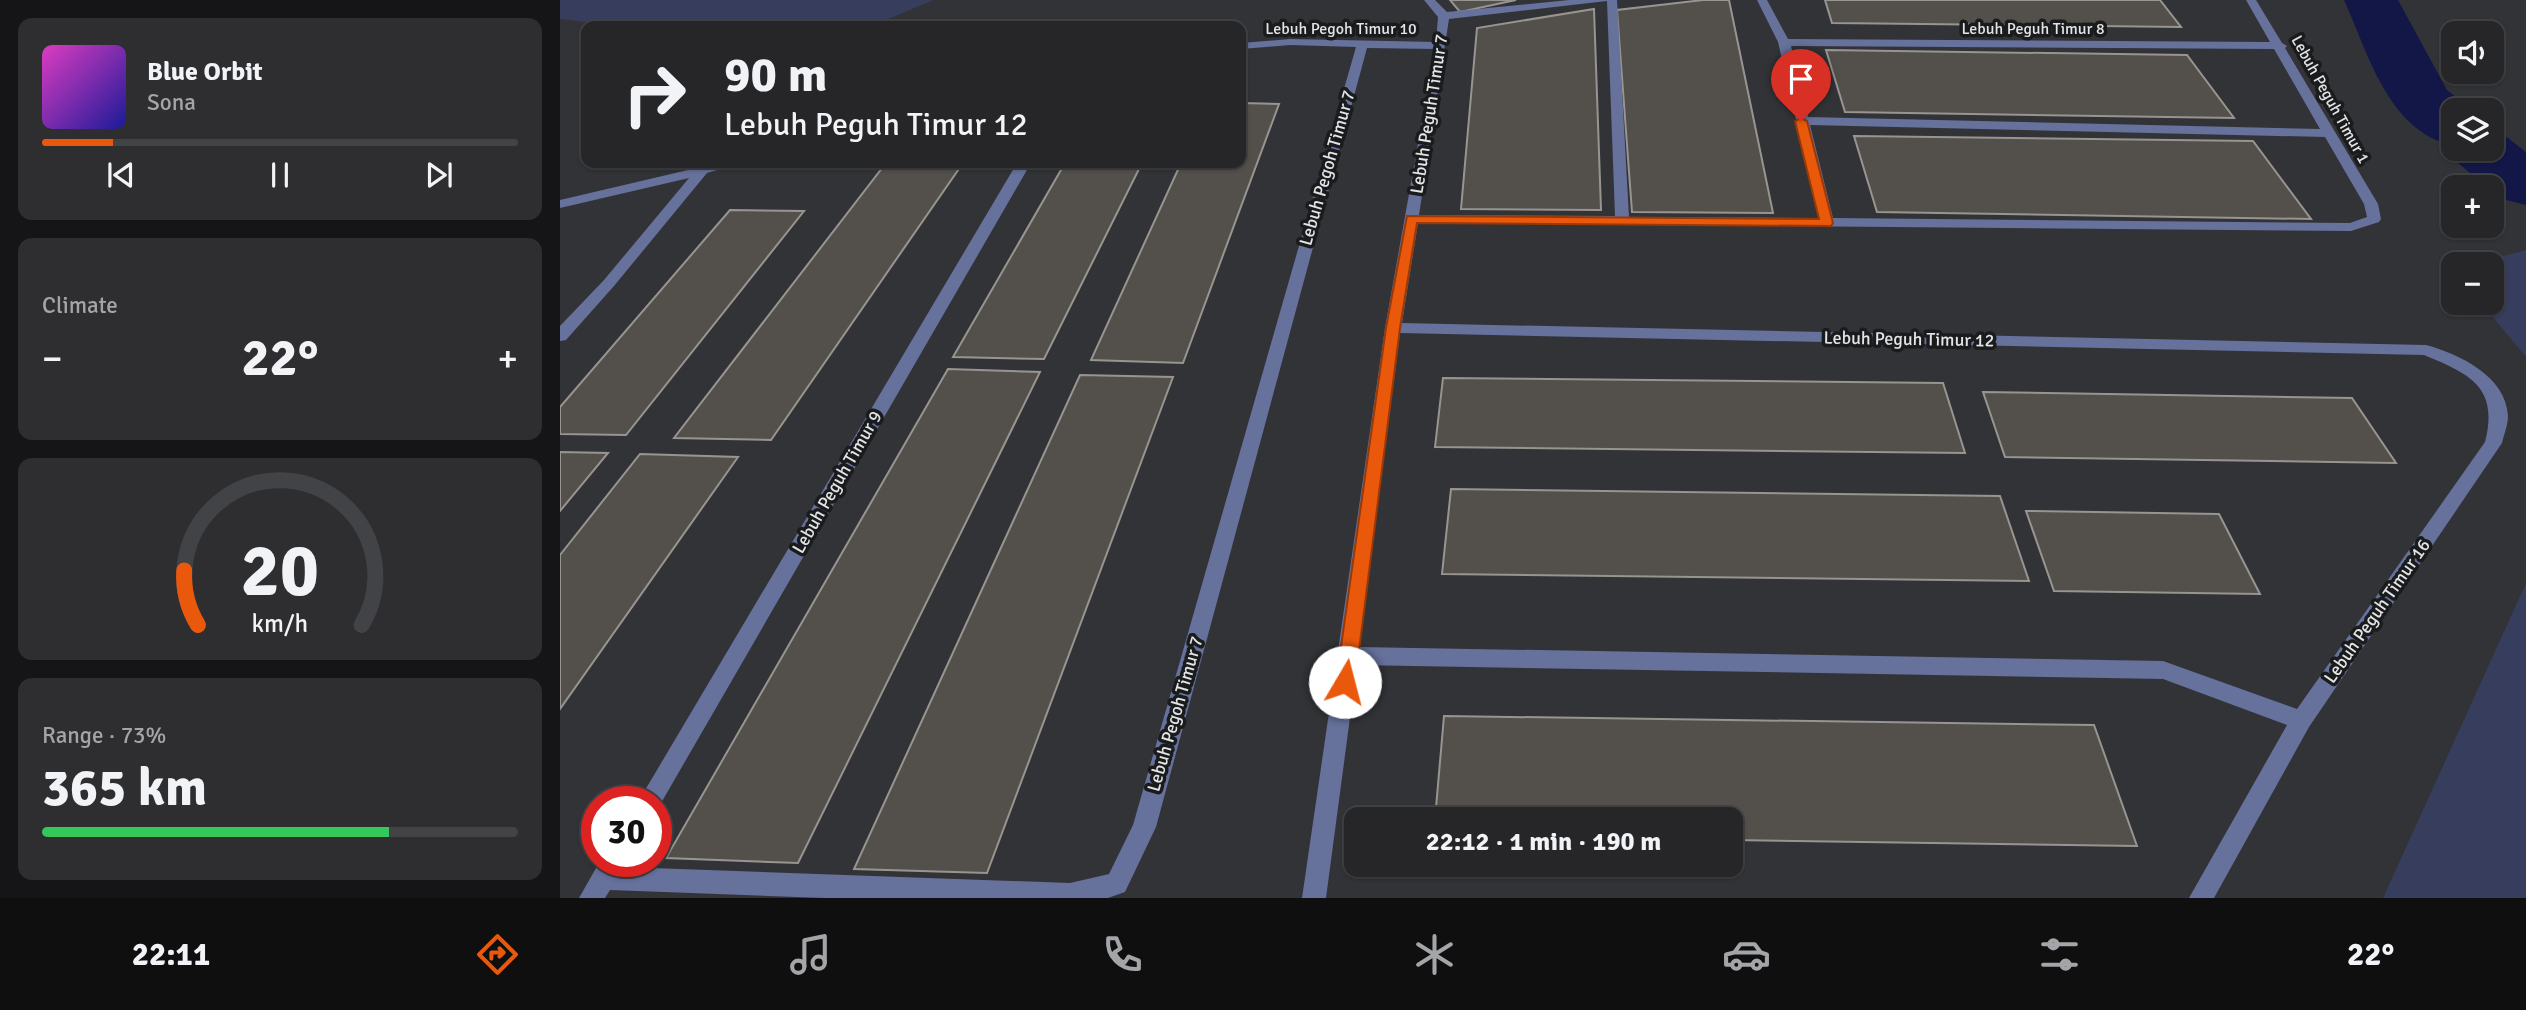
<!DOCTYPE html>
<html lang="en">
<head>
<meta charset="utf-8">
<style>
  :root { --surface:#262629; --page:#2e2e31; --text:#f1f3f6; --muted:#a4a5a8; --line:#424346; --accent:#ea580c }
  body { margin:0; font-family:Signika,sans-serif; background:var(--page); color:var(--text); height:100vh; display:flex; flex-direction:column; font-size:26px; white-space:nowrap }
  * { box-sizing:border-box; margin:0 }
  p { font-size:23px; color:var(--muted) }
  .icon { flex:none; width:38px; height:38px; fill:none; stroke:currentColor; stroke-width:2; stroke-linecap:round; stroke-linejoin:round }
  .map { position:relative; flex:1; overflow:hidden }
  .sheet { display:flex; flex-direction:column; gap:18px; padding:18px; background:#151517; width:560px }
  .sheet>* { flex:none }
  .guide { position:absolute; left:21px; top:21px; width:665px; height:147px; border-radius:14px; box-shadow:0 2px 5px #0004,0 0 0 2px var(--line); background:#262629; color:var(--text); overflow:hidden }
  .controls { position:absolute; left:1881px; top:21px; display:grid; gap:14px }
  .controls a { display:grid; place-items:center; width:63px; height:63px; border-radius:14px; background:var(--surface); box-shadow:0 2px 5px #0004,0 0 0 2px var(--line); font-size:35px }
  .speed { position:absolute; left:21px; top:786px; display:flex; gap:14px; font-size:35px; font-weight:700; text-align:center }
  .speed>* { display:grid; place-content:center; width:91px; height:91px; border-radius:50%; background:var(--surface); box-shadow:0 2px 5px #0004,0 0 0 2px var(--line); line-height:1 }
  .speed .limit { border:10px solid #d22; background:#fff; color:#111 }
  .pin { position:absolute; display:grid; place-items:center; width:60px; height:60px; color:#fff; margin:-72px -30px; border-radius:50% 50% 50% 0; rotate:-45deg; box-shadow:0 0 7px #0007 }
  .pin .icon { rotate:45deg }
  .me { position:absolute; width:77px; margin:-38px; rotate:8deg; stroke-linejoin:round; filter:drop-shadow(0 0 5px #0008) }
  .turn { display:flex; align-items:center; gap:24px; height:147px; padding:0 28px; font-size:32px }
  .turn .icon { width:91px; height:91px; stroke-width:2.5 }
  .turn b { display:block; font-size:49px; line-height:60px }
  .big { font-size:52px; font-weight:800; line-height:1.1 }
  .sheet .card { flex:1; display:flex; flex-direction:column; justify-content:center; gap:10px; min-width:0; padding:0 24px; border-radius:14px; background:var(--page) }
  .sheet .dial { align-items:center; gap:0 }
  .dial svg { height:182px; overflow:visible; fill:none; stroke:var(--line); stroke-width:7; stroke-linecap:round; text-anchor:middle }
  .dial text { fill:var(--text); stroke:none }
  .song { display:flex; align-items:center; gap:21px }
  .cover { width:84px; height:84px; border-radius:10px; background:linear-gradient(135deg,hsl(310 70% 55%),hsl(240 70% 35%)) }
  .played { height:7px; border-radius:4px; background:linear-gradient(90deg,var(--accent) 15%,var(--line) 15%) }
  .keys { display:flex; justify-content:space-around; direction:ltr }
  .heat { display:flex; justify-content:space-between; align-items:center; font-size:38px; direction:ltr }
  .charge { height:10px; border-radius:5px; background:linear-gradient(90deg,#34c759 73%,var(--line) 0) }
  .trip { position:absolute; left:784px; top:807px; width:399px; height:70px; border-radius:14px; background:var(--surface); box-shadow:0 2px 5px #0004,0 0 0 2px var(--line); font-weight:800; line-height:70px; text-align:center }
  .tabs { display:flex; height:112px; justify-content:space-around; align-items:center; background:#0f0f10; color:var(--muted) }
  .tabs .icon { width:49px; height:49px }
  .tabs .selected { color:var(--accent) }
  .tabs b { font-size:32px; color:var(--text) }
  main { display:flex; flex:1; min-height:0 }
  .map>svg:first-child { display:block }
  .green { fill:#363d5d }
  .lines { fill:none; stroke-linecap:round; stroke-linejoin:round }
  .river { fill:#131748; fill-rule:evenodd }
  .building { fill:#53504c; stroke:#989591; stroke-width:2 }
  .minor { fill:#66719c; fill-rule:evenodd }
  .route { fill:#ea580c; stroke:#983908; stroke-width:2 }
  .labels { text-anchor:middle; stroke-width:7; stroke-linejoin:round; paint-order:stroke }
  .far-street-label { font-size:16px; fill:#e3e4e6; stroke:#1a1b1d }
  .street-label { font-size:18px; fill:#e3e4e6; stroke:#1a1b1d }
</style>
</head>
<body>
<main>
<section class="sheet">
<div class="card">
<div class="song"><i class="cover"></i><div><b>Blue Orbit</b><p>Sona</p></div></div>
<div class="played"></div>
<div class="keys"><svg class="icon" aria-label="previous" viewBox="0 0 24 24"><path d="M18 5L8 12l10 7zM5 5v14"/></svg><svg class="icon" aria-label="pause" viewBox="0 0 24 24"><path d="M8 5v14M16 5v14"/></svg><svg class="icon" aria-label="next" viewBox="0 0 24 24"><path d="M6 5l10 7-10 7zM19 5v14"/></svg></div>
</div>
<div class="card"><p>Climate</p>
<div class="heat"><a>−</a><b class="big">22°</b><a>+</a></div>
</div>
<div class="card dial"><svg viewBox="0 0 100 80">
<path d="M14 69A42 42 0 1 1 86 69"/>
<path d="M14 69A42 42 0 0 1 8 45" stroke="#ea580c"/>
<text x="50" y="56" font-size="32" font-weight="700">20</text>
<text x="50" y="72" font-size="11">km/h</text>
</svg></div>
<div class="card"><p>Range · 73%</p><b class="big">365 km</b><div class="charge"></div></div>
</section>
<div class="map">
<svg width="1966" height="898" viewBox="0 0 1966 898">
  <rect width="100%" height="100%" fill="#323337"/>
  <path class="green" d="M0,0H373L312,26H62L0,19Z
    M1966,250V357L1921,303H1932V264H1913Z
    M1966,583V898H1823Z"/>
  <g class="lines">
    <path class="river" d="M1784,0H1838L1887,90L1913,110H1894V149H1932V132L1944,135L1966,152V205L1942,199L1932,191V187H1927L1898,163L1888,149L1891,145C1828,130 1808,53 1784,0Z"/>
  </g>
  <path class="building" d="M890,0H956L900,12Z
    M1143,0H1169L1213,213L1072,212L1057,10Z
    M1265,0H1600L1621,27L1272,23Z
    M1034,9L1041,210L901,209L917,28Z
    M1266,50L1627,55L1674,118L1285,112Z
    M681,103L719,104L623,363L531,360L621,163H681Z
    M1294,136L1693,141L1751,219L1317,212Z
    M326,163H403L211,440L114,438Z
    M505,163H582L484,359L393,357Z
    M170,210L244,211L66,435L0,434V407Z
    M388,369L480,372L238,863L106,858Z
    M520,375L613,377L427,873L294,869Z
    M883,378L1383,383L1405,453L875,447Z
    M1423,392L1792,398L1836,463L1445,457Z
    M0,452L48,453L0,511Z
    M80,454L178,457L0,709V555Z
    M891,489L1440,496L1469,581L882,574Z
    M1466,511L1659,514L1700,594L1494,591Z
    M884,716L1534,725L1577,846L1171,840V819H875Z"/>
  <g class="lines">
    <path class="minor" d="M864,0H875L887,12L1009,0H1057L1069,217L1259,218L1218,42L1197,0H1207L1228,39L1710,42L1686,0H1696L1722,43L1727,46L1725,48L1818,204L1821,219L1819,222L1791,231L858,223L842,323L1866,345C1899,354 1946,376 1948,416C1948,425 1944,434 1942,443L1749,727L1654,898H1629L1727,725L1603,679L797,665L766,898H742L825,328L875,49L807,48L596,827L565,892L548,898H265L50,890L45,898H19L40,861H66L63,867L510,883L549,874L573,825L796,47L730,45L681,49V43L730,39L876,42L878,17ZM1047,1L1055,216L859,215L889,19ZM1231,46L1714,49L1760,129L1248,117ZM1250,125L1765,137L1804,204L1807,217L1790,223L1273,218ZM840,333L1864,355C1910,374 1939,387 1925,442L1737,709L1603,661L799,647Z
      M158,163H181L147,173L54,286L6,340L0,341V326L44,280L129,178L0,208V200Z
      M457,163H471L97,810L96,802H78Z"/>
  </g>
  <path class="route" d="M1241,118L1247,121L1273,223L1271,226L857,223L840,328L795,682L792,688L785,691L779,688L776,682L826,328L847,216L1259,219L1235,121Z"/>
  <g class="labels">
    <g class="far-street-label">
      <text x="781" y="34">Lebuh Pegoh Timur 10</text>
      <text x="1473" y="34">Lebuh Peguh Timur 8</text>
      <text transform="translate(1771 99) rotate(61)" y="6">Lebuh Peguh Timur 1</text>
    </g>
    <g class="street-label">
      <text transform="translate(869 114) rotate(-81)" y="6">Lebuh Peguh Timur 7</text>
      <text transform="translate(767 168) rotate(-74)" y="6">Lebuh Pegoh Timur 7</text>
      <text transform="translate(1349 339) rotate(1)" y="6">Lebuh Peguh Timur 12</text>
      <text transform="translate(277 482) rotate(-60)" y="6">Lebuh Peguh Timur 9</text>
      <text transform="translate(1817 611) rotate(-55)" y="6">Lebuh Peguh Timur 16</text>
      <text transform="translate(615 714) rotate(-74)" y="6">Lebuh Pegoh Timur 7</text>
    </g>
  </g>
</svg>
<div class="controls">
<a><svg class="icon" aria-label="sound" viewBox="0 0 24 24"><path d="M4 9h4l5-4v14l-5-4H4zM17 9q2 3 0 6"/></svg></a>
<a><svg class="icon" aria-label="layers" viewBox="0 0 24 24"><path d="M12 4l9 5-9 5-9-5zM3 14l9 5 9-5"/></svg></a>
<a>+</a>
<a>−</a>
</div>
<div class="speed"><div class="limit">30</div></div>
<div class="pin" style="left:1241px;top:121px;background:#d93025"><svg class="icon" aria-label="arrive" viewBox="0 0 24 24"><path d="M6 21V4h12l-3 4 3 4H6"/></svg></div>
<svg class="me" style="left:785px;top:682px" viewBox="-20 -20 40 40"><circle r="19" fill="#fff"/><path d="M0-13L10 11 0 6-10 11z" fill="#ea580c"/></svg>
<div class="trip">22:12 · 1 min · 190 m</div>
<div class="guide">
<div class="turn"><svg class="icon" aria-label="right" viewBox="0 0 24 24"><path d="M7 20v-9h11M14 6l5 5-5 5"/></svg><div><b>90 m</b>Lebuh Peguh Timur 12</div></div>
</div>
</div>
</main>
<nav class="tabs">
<b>22:11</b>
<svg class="icon selected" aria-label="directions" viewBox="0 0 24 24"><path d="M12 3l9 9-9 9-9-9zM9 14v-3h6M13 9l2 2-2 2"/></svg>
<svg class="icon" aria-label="music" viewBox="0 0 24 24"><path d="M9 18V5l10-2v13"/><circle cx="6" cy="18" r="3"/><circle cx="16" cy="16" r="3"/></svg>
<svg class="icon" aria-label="phone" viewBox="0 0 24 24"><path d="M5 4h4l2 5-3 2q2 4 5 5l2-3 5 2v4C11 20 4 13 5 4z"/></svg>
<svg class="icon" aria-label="climate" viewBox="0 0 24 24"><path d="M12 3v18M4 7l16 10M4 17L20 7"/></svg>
<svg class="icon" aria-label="car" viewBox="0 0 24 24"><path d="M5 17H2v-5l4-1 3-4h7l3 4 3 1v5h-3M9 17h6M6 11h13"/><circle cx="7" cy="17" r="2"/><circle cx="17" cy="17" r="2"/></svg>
<svg class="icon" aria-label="filters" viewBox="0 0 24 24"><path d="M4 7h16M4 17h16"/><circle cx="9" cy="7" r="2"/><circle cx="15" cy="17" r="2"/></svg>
<b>22°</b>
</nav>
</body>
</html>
